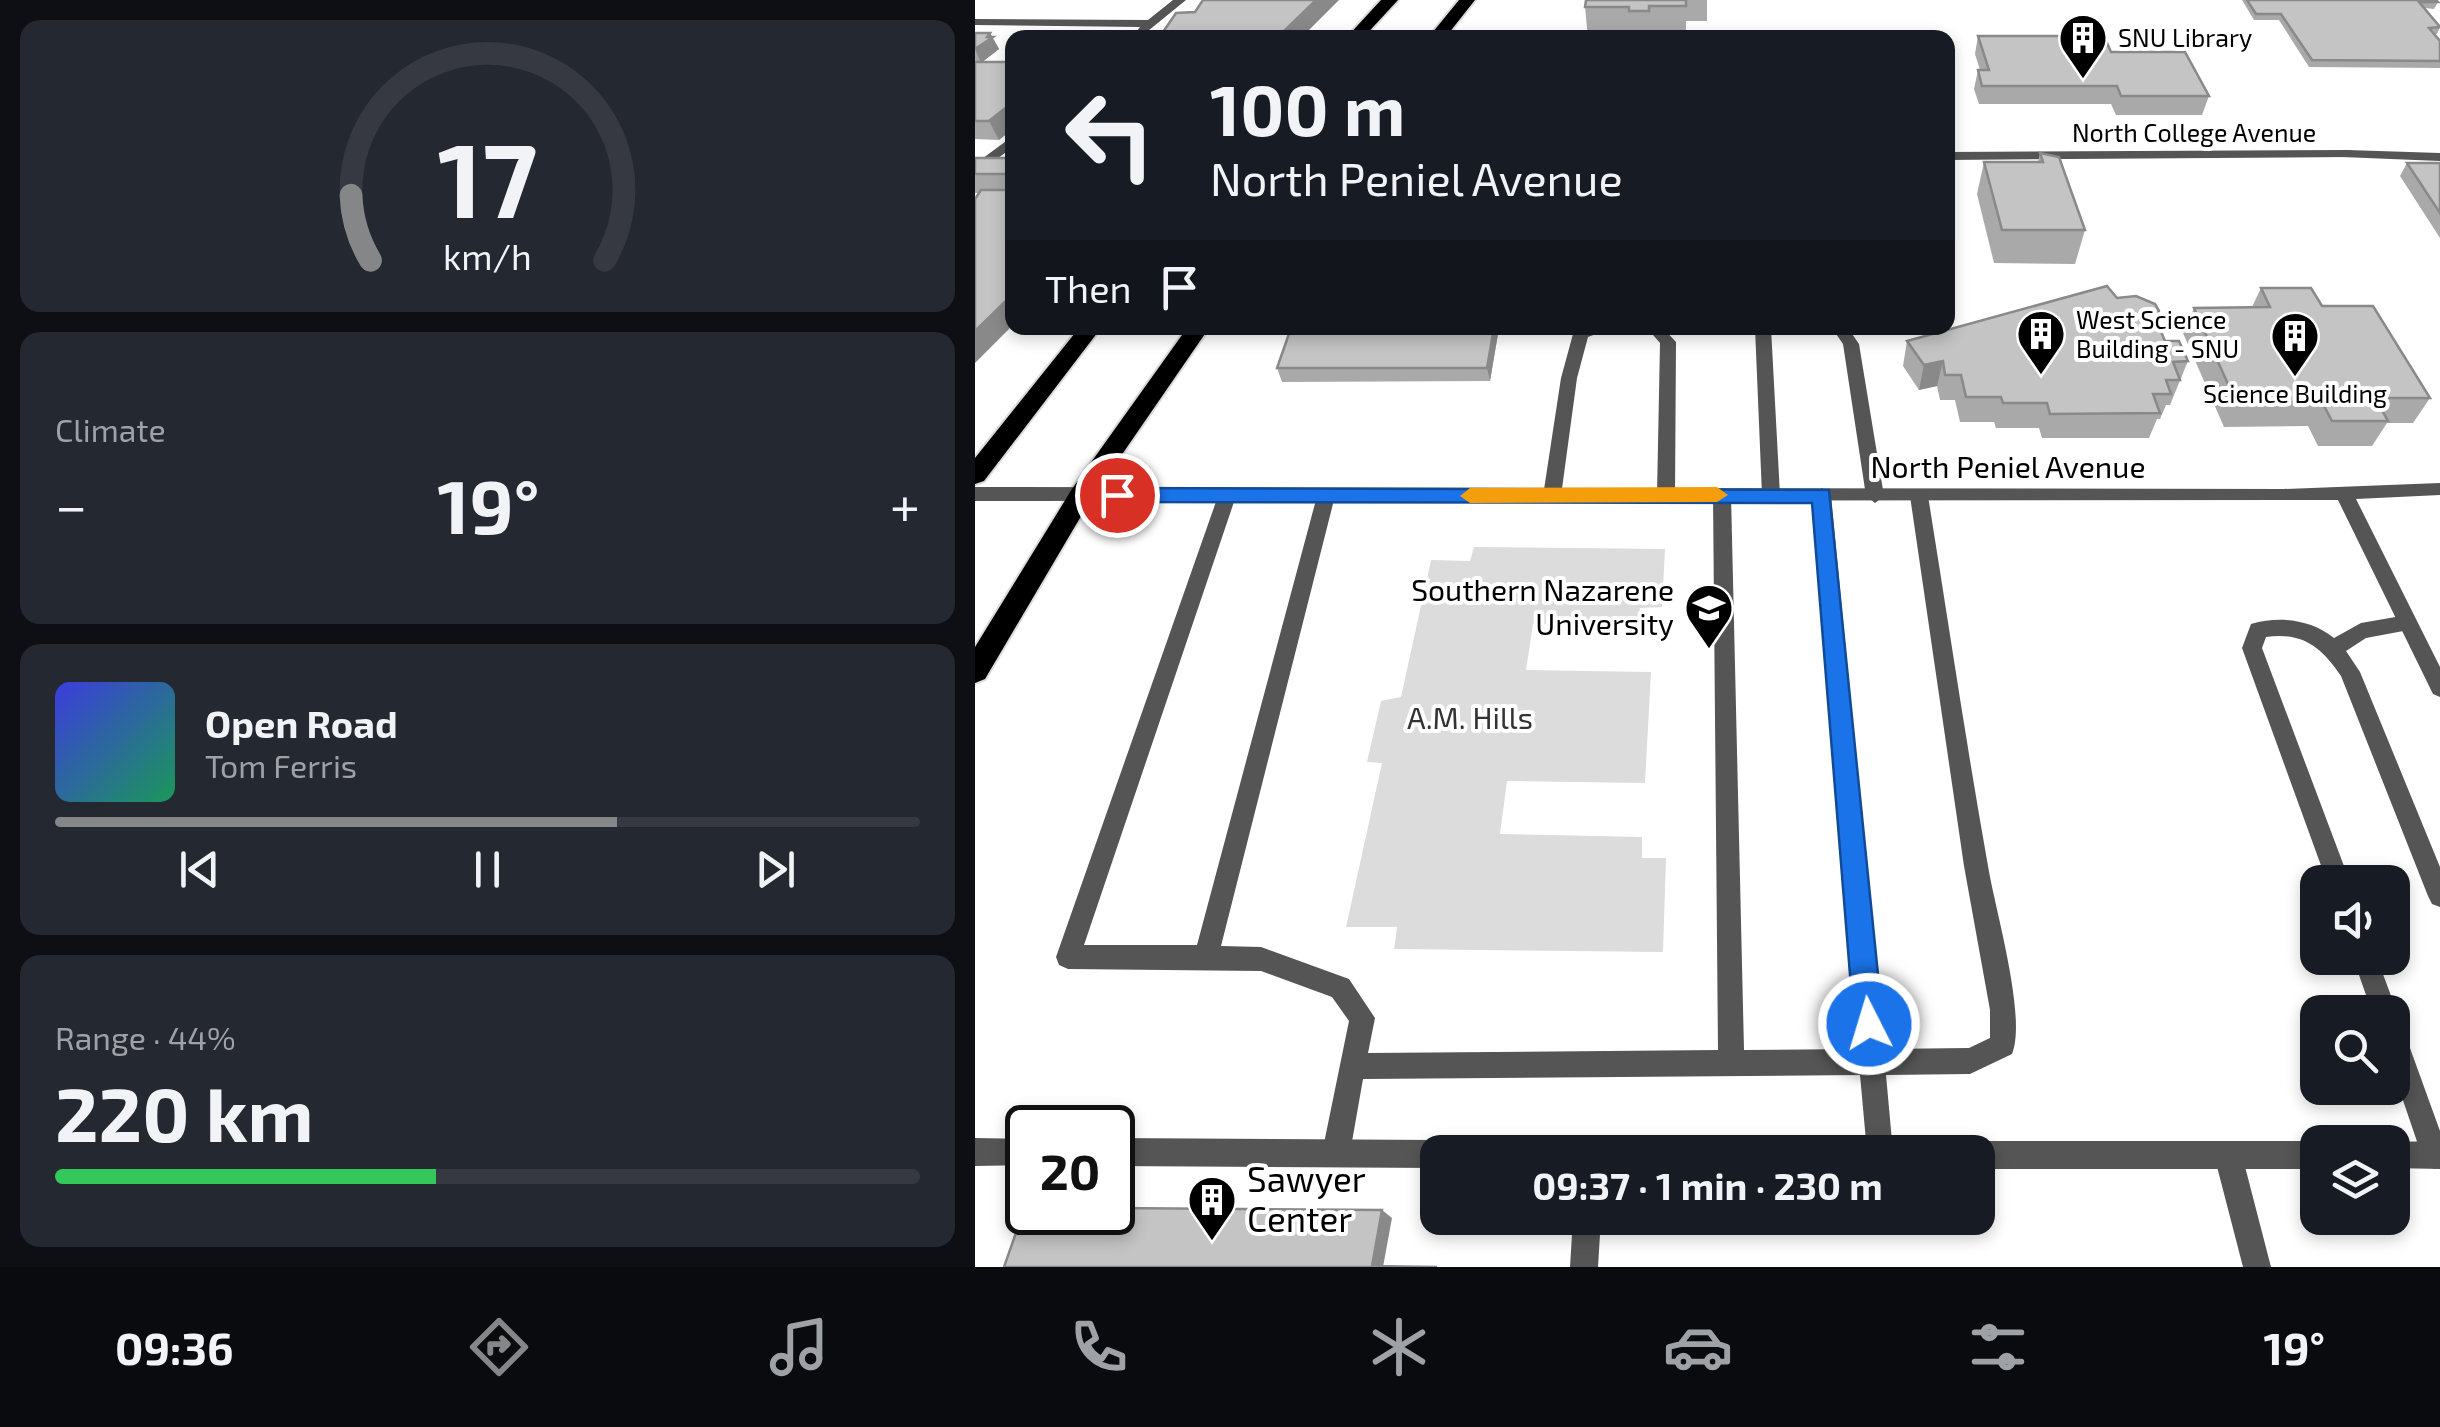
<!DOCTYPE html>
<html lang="en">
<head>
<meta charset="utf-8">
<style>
  :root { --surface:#171b24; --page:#242831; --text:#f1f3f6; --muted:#9ea1a6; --line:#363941; --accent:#858687 }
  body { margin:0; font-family:"Exo 2",sans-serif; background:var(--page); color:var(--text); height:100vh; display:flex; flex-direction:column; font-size:38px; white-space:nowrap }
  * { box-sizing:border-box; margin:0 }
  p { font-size:32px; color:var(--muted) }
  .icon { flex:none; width:55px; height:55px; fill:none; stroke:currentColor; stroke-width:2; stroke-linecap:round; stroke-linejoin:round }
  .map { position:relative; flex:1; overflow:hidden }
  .drawer { display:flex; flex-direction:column; gap:20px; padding:20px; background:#0d0f14; width:975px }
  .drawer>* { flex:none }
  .banner { position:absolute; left:30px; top:30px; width:950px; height:305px; border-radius:20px; box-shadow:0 5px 15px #0003; background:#171b24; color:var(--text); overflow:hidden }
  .buttons { position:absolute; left:1325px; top:865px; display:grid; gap:20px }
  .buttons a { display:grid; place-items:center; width:110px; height:110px; border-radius:20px; background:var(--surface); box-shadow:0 5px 15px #0003; font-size:50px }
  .speed { position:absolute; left:30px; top:1105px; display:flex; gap:20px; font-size:50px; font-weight:700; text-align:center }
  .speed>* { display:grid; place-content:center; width:130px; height:130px; border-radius:50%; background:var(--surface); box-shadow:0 5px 15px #0003; line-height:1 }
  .speed .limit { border:5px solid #111; border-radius:15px; background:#fff; color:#111 }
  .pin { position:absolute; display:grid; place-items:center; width:85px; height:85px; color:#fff; margin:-42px; border:5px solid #fff; border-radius:50%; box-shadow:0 2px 10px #0007 }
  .me { position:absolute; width:110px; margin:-55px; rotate:355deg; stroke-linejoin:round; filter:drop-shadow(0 0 8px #0008) }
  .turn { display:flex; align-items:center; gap:35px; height:210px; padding:0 40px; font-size:45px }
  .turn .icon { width:130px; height:130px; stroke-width:2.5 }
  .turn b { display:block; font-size:70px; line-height:85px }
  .then { display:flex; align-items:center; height:95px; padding:0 40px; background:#0003; gap:20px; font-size:38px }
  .big { font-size:75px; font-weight:700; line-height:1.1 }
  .drawer .card { flex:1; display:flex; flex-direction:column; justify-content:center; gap:15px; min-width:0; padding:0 35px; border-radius:20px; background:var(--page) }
  .drawer .dial { align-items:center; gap:0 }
  .dial svg { height:260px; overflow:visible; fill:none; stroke:var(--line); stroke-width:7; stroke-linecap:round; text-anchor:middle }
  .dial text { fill:var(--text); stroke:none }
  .song { display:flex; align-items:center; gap:30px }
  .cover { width:120px; height:120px; border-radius:15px; background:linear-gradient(135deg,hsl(240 70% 55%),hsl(150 70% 35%)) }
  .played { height:10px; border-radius:5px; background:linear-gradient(90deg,var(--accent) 65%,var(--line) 65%) }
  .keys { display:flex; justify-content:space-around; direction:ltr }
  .heat { display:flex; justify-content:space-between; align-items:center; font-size:55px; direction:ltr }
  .charge { height:15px; border-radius:8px; background:linear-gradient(90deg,#34c759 44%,var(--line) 0) }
  .trip { position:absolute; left:445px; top:1135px; width:575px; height:100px; border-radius:20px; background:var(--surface); box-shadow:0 5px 15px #0003; font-weight:700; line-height:100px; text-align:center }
  .tab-bar { display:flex; height:160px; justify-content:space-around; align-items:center; background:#090b0e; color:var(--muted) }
  .tab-bar .icon { width:70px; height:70px }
  .tab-bar .selected { color:var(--accent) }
  .tab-bar b { font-size:45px; color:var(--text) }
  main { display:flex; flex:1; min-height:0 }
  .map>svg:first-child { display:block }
  .green { fill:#dcdcdc }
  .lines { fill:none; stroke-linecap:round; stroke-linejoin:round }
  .trunk-casing { stroke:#dbdbdb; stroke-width:4 }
  .service { fill:#555; fill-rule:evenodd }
  .pedestrian { fill:#555; fill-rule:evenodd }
  .minor { fill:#555; fill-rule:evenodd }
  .trunk { fill:#000; fill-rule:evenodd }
  .wall { fill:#a9a9a9 }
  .shaded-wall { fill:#898989 }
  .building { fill:#c4c4c4; stroke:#898989; stroke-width:2.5 }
  .route { fill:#1a73e8; stroke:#114b97; stroke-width:2.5 }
  .slow { fill:#f59e0b }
  .labels { text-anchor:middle; stroke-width:8; stroke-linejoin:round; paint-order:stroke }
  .far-poi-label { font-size:25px; fill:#000; stroke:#fff; text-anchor:start }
  .far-street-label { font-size:25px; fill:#000; stroke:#fff }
  .street-label { font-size:30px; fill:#000; stroke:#fff }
  .poi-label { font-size:30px; fill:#000; stroke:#fff; text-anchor:end }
  .park-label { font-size:30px; fill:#333; stroke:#fff }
  .near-poi-label { font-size:35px; fill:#000; stroke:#fff; text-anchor:start }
</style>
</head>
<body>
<main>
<section class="drawer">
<div class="card dial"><svg viewBox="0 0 100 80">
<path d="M14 69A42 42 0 1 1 86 69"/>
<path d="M14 69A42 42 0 0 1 8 49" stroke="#858687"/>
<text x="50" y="56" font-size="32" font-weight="700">17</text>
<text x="50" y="72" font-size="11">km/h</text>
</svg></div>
<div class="card"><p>Climate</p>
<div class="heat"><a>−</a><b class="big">19°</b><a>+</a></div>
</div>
<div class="card">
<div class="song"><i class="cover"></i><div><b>Open Road</b><p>Tom Ferris</p></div></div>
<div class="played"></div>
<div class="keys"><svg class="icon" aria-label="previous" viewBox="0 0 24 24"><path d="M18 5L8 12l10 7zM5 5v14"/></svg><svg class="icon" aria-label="pause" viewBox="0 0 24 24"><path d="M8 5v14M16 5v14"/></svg><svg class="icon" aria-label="next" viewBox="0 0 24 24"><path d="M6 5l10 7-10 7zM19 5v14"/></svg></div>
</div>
<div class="card"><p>Range · 44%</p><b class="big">220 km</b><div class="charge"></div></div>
</section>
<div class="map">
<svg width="1465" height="1267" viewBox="0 0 1465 1267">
  <rect width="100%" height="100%" fill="#fff"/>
  <path class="green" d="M499,547L690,549L687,607L665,608L663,625L558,624L551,670L676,672L670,783L532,781L525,834L667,837V858H691L688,952L419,949L422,927H371L407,763L392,762L406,701L426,697L456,560L495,561Z"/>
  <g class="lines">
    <g class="trunk-casing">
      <path id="trunk" d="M406,0H423L388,38H371Z
        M484,0H500L470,38H453Z
        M104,328H126L9,481L0,484V458Z
        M212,328H234L115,501L10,679L0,683V647L97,489Z"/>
    </g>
    <path class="service" d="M198,0H211L168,35L162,31L165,27L0,25V19L173,20Z
      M38,136V147L0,175V164Z
      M612,328H637L613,337L602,378L586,496L577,503L568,496L586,378L598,334Z
      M672,328H688L701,342L700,495L691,502L682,495L685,343Z
      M780,328H796L805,495L796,502L787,495Z
      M857,328H873L884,344L909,496L900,503L891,496L868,344Z
      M747,488L756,495L769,1050L883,1049L838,495L847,488L856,495L909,1049L994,1048L1015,1038V1010L989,866L935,496L944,489L953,496C973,619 991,743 1013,866C1020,909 1052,1017 1037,1054L995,1074L911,1075L918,1152H892L885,1075L388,1079L375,1153L371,1163L361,1167L351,1163L347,1153L374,1021L357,997L286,971L93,969L84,965L81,957L243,496L252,489L261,496L109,945H222L342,496L351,489L360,496L246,946L286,947L374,979L400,1018L393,1053L743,1050L738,495Z
      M1432,615L1439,617L1442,623L1439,629L1391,638L1371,651L1385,672L1465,867V907L1457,904L1453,896L1366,676C1346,647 1328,632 1291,637L1287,648L1375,882H1352L1267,648L1276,624C1305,616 1335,619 1359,638L1386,623Z
      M1378,958H1402L1422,1012L1418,1021V1012H1397Z
      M1418,1022L1427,1026L1465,1131V1166L1460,1169L1450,1165L1418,1071Z
      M1253,1141L1263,1145L1267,1155L1296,1267H1268L1239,1155L1243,1145Z"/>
    <path class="pedestrian" d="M1372,150L1377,151V157L972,160V152Z"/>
    <path class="minor" d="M1372,150L1465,153V161L1367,157V151Z
      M1465,483V495L1381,499L1465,667V697L1458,694L1363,500L0,501V487L1308,489Z
      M0,1138L52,1139V1165L0,1166Z
      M138,1138L462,1140L472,1144L475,1152H462V1168L138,1166Z
      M1002,1141H1342L1345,1142L1342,1169H1002V1152H989L992,1145Z
      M1465,1141V1169L1418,1168L1415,1142Z
      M598,1218H626L623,1267H595Z"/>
    <use href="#trunk" class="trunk"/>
  </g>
  <path class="wall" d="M611,0H732V21H711V37L613,38L610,7Z
    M1267,0H1461L1463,2L1459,9L1450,8L1465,27L1462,34H1460L1465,41V68L1334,67L1304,20H1279Z
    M0,33H15L24,49L7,62L24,140L0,139Z
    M1003,36L1136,52L1234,96L1227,115H1141L1136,104H1004L999,89L1003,70H1005L1000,54Z
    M1065,153L1110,230L1100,264L1019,263L1002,194L1009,162H1063Z
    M0,158H38V325L5,193H0Z
    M1432,163H1465V238L1425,176Z
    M1286,288L1347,306L1455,398L1438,423H1412L1397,446H1343L1333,426L1249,427L1208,333L1219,308L1277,307Z
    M1142,298L1181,320L1190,341L1213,361L1195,405H1191L1185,419H1182L1174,438H1067L1064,428H1021L1019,422H985L980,400H965L962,386L944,390L928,366L932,341Z
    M524,328L515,381L307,382L302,368Z"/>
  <path class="shaded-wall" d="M341,0H364L326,38H302Z
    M15,33L24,49L6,63L0,49Z
    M38,102V129L24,140L14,121Z
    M38,294V325L0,363V331Z
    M519,328H524L515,381L512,368Z
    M968,361L962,386L944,390L949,365Z
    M407,1210L417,1218L408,1267L397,1266Z"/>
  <path class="building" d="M228,0H341L302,38H184L201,13L220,12Z
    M611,0H711V6H674V11H654V7H610Z
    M1272,0H1461L1463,2H1444L1465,27L1454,28L1465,41V61L1337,60L1306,14H1281Z
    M0,33H15L12,37H18L0,49Z
    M1003,36H1129L1136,52H1210L1234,96H1146L1142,86H1007L1003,70H1014Z
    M0,62H38V102L14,121H0Z
    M1065,153L1084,157L1110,230H1027L1009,162H1068Z
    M0,158H38V174H0Z
    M1432,163H1465V213Z
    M6,190H38V294L0,331V199Z
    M1132,286L1142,298L1161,296L1180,304L1184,311L1181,320L1190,341H1204L1213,361L1198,362L1205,380H1191L1196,394H1178L1185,413L1075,414L1072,403H1028L1026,397H991L986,375H970L968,361L949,365L932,341Z
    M1286,288H1336L1347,306H1398L1455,398H1400L1413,421H1357L1347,402H1261L1219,308L1295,307Z
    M316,328H519L512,368H302Z
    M50,1207H52V1212H138V1208L407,1210L397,1266L462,1267H29Z"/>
  <path class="route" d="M142,488L854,490L908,1024L904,1035L894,1039L884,1035L879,1024L837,503L142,502L132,495Z"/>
  <path class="slow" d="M742,487L753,495L742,502L495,503L485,496L495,488Z"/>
  <defs>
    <g id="building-pin" transform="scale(2.5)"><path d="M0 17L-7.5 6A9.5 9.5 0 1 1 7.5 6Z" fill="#000" stroke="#fff"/><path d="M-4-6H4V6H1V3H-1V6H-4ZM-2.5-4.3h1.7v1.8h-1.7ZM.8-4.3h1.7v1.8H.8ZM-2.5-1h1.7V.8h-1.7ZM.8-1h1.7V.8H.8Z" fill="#fff"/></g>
    <g id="university-pin" transform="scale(2.5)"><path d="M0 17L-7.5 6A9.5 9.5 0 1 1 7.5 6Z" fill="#000" stroke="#fff"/><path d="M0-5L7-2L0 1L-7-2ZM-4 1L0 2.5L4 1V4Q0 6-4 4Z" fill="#fff"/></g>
  </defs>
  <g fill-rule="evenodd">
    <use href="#building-pin" x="1108" y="38"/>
    <use href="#building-pin" x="1066" y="334"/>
    <use href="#building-pin" x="1320" y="336"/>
    <use href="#university-pin" x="734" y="608"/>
    <use href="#building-pin" x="237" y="1200"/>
  </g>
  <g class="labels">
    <g class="far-poi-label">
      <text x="1143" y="47">SNU Library</text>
      <text x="1101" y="329">West Science<tspan x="1101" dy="29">Building - SNU</tspan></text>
      <text x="1320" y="403" text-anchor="middle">Science Building</text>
    </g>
    <g class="far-street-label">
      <text x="1219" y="142">North College Avenue</text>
    </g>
    <g class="street-label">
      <text x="1033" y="478">North Peniel Avenue</text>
    </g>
    <g class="poi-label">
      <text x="699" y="601">Southern Nazarene<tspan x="699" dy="34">University</tspan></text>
    </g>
    <g class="park-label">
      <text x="495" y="729">A.M. Hills</text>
    </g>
    <g class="near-poi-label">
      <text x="272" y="1192">Sawyer<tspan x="272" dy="40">Center</tspan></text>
    </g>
  </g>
</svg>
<div class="buttons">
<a><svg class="icon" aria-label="sound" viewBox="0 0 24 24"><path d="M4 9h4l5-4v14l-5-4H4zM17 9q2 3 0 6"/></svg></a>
<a><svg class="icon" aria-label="search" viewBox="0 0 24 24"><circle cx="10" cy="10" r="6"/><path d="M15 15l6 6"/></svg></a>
<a><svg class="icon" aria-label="layers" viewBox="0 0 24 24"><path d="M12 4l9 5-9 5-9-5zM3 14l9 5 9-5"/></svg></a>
</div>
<div class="speed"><div class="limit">20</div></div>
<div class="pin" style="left:142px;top:495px;background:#d93025"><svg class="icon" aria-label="arrive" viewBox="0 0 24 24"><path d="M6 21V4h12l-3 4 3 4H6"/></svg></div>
<svg class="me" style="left:894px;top:1024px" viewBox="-20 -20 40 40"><circle r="17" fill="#1a73e8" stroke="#fff" stroke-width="3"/><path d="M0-11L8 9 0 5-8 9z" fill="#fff"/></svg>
<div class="trip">09:37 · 1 min · 230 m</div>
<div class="banner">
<div class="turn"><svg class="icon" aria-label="left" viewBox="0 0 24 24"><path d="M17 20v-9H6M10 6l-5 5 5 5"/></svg><div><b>100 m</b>North Peniel Avenue</div></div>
<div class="then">Then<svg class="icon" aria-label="arrive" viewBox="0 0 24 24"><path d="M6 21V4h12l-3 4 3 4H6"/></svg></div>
</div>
</div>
</main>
<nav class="tab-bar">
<b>09:36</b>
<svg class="icon selected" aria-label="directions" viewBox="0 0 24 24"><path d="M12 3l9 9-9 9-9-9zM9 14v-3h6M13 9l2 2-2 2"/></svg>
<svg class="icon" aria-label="music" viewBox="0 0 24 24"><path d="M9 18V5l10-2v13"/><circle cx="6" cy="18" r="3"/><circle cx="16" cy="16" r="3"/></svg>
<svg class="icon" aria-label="phone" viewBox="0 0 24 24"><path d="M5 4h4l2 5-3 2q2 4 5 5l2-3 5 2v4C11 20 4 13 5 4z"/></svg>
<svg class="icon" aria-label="climate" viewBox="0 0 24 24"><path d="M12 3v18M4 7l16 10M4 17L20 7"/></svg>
<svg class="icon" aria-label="car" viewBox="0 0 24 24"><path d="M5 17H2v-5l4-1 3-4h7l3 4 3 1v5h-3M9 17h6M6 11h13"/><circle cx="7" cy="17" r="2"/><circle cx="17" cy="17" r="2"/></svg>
<svg class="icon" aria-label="filters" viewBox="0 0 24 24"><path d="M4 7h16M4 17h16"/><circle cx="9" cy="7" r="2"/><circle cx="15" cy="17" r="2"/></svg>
<b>19°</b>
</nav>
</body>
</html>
